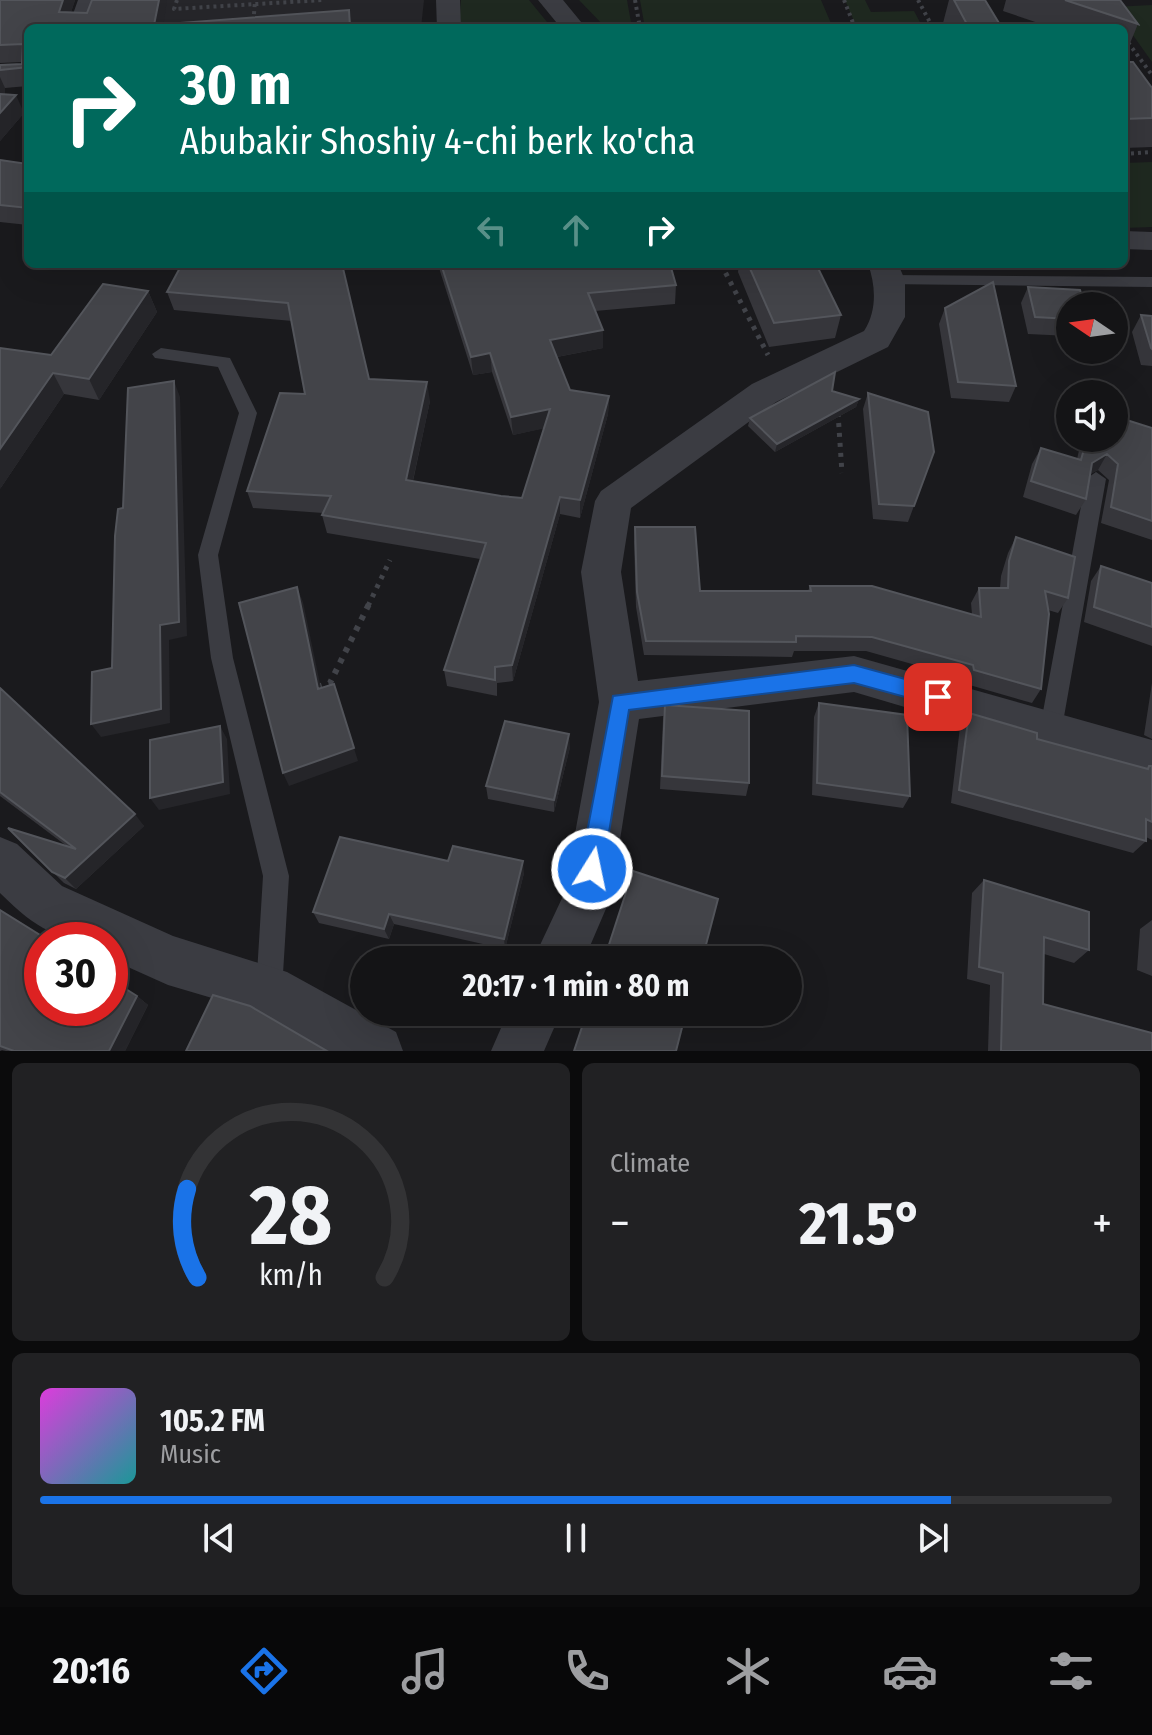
<!DOCTYPE html>
<html lang="en">
<head>
<meta charset="utf-8">
<style>
  :root { --surface:#141416; --page:#212123; --text:#f1f3f6; --muted:#9d9ea1; --line:#333335; --accent:#1a73e8 }
  body { margin:0; font-family:"Fira Sans Condensed",sans-serif; background:var(--page); color:var(--text); height:100vh; display:flex; flex-direction:column; font-size:30px; white-space:nowrap }
  * { box-sizing:border-box; margin:0 }
  p { font-size:26px; color:var(--muted) }
  .icon { flex:none; width:44px; height:44px; fill:none; stroke:currentColor; stroke-width:2; stroke-linecap:round; stroke-linejoin:round }
  .map { position:relative; height:1051px; overflow:hidden }
  .sheet { display:flex; flex-direction:column; gap:12px; padding:12px; background:#0b0b0c; flex:1 }
  .sheet>* { flex:none }
  .hud { position:absolute; left:24px; top:24px; width:1104px; height:244px; border-radius:12px; box-shadow:0 8px 32px #0002,0 0 0 2px var(--line); background:#00695c; color:#fff; overflow:hidden }
  .needle { width:52px; rotate:283deg }
  .fabs { position:absolute; left:1056px; top:292px; display:grid; gap:16px }
  .fabs a { display:grid; place-items:center; width:72px; height:72px; border-radius:50%; background:var(--surface); box-shadow:0 8px 32px #0002,0 0 0 2px var(--line); font-size:40px }
  .speed { position:absolute; left:24px; top:922px; display:flex; gap:16px; font-size:40px; font-weight:700; text-align:center }
  .speed>* { display:grid; place-content:center; width:104px; height:104px; border-radius:50%; background:var(--surface); box-shadow:0 8px 32px #0002,0 0 0 2px var(--line); line-height:1 }
  .speed .limit { border:12px solid #d22; background:#fff; color:#111 }
  .pin { position:absolute; display:grid; place-items:center; width:68px; height:68px; color:#fff; margin:-34px; border-radius:16px; box-shadow:0 4px 12px #0006 }
  .me { position:absolute; width:88px; margin:-44px; rotate:10deg; stroke-linejoin:round; filter:drop-shadow(0 0 6px #0008) }
  .turn { display:flex; align-items:center; gap:28px; height:168px; padding:0 24px; font-size:36px }
  .turn .icon { width:104px; height:104px; stroke-width:2.5 }
  .turn b { display:block; font-size:56px; line-height:68px }
  .lanes { display:flex; align-items:center; height:76px; padding:0 24px; background:#0003; justify-content:center; gap:40px; direction:ltr }
  .lanes .off { opacity:.35 }
  .big { font-size:60px; font-weight:700; line-height:1.1 }
  .sheet .card { flex:1; display:flex; flex-direction:column; justify-content:center; gap:12px; min-width:0; padding:0 28px; border-radius:12px; background:var(--page) }
  .sheet .dial { align-items:center; gap:0 }
  .dial svg { height:208px; overflow:visible; fill:none; stroke:var(--line); stroke-width:7; stroke-linecap:round; text-anchor:middle }
  .dial text { fill:var(--text); stroke:none }
  .song { display:flex; align-items:center; gap:24px }
  .cover { width:96px; height:96px; border-radius:12px; background:linear-gradient(135deg,hsl(300 70% 55%),hsl(180 70% 35%)) }
  .played { height:8px; border-radius:4px; background:linear-gradient(90deg,var(--accent) 85%,var(--line) 85%) }
  .keys { display:flex; justify-content:space-around; direction:ltr }
  .heat { display:flex; justify-content:space-between; align-items:center; font-size:44px; direction:ltr }
  .sheet .tiles { flex:1; display:grid; gap:12px; grid-template-columns:1fr 1fr }
  .card:last-child { grid-column:span 2 }
  .trip { position:absolute; left:350px; top:946px; width:452px; height:80px; border-radius:40px; background:var(--surface); box-shadow:0 8px 32px #0002,0 0 0 2px var(--line); font-weight:700; line-height:80px; text-align:center }
  .dock { display:flex; height:128px; justify-content:space-around; align-items:center; background:#080809; color:var(--muted) }
  .dock .icon { width:56px; height:56px }
  .dock .selected { color:var(--accent) }
  .dock b { font-size:36px; color:var(--text) }
  .map>svg:first-child { display:block }
  .built { fill:#26262a }
  .green { fill:#1f2920 }
  .lines { fill:none; stroke-linecap:round; stroke-linejoin:round }
  .path-far2 { stroke:#414349; stroke-width:4; stroke-dasharray:3 4; stroke-linecap:butt }
  .path-far1 { stroke:#414349; stroke-width:5; stroke-dasharray:4 6; stroke-linecap:butt }
  .path { stroke:#414349; stroke-width:6; stroke-dasharray:5 7; stroke-linecap:butt }
  .service { fill:#3b3c42; fill-rule:evenodd }
  .minor { fill:#3b3c42; fill-rule:evenodd }
  .wall { fill:#36363b }
  .shaded-wall { fill:#252529 }
  .building { fill:#434449; stroke:#53555b; stroke-width:2 }
  .route { fill:#1a73e8; stroke:#114b97; stroke-width:2 }
</style>
</head>
<body>
<div class="map">
<svg width="1152" height="1051" viewBox="0 0 1152 1051">
  <rect width="100%" height="100%" fill="#1a1a1d"/>
  <path class="built" d="M97,0H424L421,28H85Z"/>
  <path class="green" d="M461,0H529L552,28H459Z
    M579,0H627L632,28H606Z
    M640,0H821L833,28H645Z
    M845,0H865L871,12L914,11L923,28H857Z
    M1152,5V62L1113,7Z
    M1152,162V227L1124,228V163Z"/>
  <g class="lines">
    <path class="path-far2" d="M177,0L174,9L323,0
      M635,0L640,28
      M844,0L855,28
      M918,0L933,28
      M253,28L255,0
      M1124,37L1152,75
      M1124,154L1152,152"/>
    <path class="path-far1" d="M721,264L768,355
      M838,413L842,473
      M368,606L390,560"/>
    <path class="path" d="M317,687L330,683L369,604"/>
    <path class="service" d="M889,275L1152,277V287L883,284V276Z
      M161,348L230,358L257,413L218,555L233,658L289,876L282,990L278,999L269,1003L260,999L256,990L263,876L211,658L198,555L239,413L218,367L155,358L152,354Z
      M1096,472L1106,479L1062,728L1059,735L1051,738L1043,735L1040,728L1086,479Z"/>
    <path class="minor" d="M78,0H102L92,28H68Z
      M436,0H460L461,28H437Z
      M538,0H563L586,28H561Z
      M1124,231L1152,232V250L1124,249Z
      M868,264H898L905,280V317L888,347L776,402L631,508L621,572L638,681L854,656L1152,740V780L854,692L639,719L611,897L584,960H533L564,894L599,702L581,572L595,501L601,491L752,384L864,331C877,311 876,286 868,264Z
      M0,837L17,844L62,886L173,936L287,972L396,1032L403,1051H326L259,1012L168,985L110,959V940C55,940 39,931 0,893Z
      M508,1012H561L544,1051H491Z"/>
  </g>
  <path class="wall" d="M0,0H75L71,12L163,25L349,10L352,28H28V86L5,88V94L24,113L0,141V65L22,64V62L0,63Z
    M949,0H985L1002,28H946L943,23Z
    M1006,0H1120L1138,24L1126,53L1124,52V28H1053L1003,11Z
    M1124,62L1152,88V147L1124,148Z
    M0,160L28,164V225L0,222Z
    M342,264L369,379L430,401L413,481L501,496L522,498L544,428L513,435L492,372L473,375L440,271L439,264H670L676,285L675,304L595,311L603,348L557,357L570,390L609,396L608,414L580,518L560,514L513,681L497,683V696L447,686L444,670L480,559L327,533L322,515L323,513L253,508L247,491L305,394L292,321L174,310L167,292Z
    M739,264H816L841,315L835,338L769,347L738,272Z
    M1028,287L1070,306V336L1028,334L1021,303Z
    M148,291L157,312L99,400L64,394L0,489L51,355Z
    M945,308L1016,386L1009,402L951,398L939,324Z
    M1141,315L1152,316V366L1141,365L1132,332Z
    M832,391L859,399L856,407L775,452L748,426L750,418Z
    M868,393L934,452L908,522L873,519L863,409Z
    M1152,428V540L1101,523L1109,480L1098,470L1090,474L1086,499L1076,515L1023,497L1032,464L1041,448L1077,459L1082,438H1114Z
    M635,527L700,591H808L810,586L972,614L971,603L979,588H1000L1001,576L1008,553L1016,537L1068,598L1058,613L1048,610L1041,689L1032,703L966,684L965,679L866,651H794L792,657L644,655L636,607L634,542Z
    M1101,566L1152,583V646L1084,622L1091,581Z
    M1152,683V739L1144,735Z
    M0,688L144,826L76,889L64,883L8,828L68,847L0,796Z
    M819,703L910,796L903,808L812,795L814,717Z
    M665,705L749,783L746,796L660,789L663,719Z
    M969,713L1037,739L1146,769L1149,766H1152V840L1146,837V841L1133,853L951,803L960,727Z
    M570,747L554,812L488,799L486,786Z
    M448,861L524,873L505,949L394,924L389,939L319,923L313,912Z
    M984,880L1089,950L1074,963L1044,954L1043,1004L1152,1051H988L990,985L967,979L972,893Z
    M0,910L137,996L148,1005L125,1051H6L2,1050L0,1051Z
    M1152,920V976L1137,970L1140,929Z"/>
  <path class="shaded-wall" d="M63,0H75L66,28L59,12Z
    M159,0H167L163,28L154,25Z
    M0,77L5,88V108L16,95L24,113L0,141Z
    M148,291L157,312L99,400L89,379Z
    M603,330V348L551,358L550,340Z
    M490,353L492,372L473,375L471,357Z
    M53,373L64,394L0,489V449Z
    M174,381L180,397L187,636L169,640L170,723L101,737L91,724L160,625Z
    M427,382L430,401L409,498L406,480Z
    M609,396L608,414L580,518V500Z
    M859,399L856,407L775,452L777,444Z
    M550,409L551,427L513,435L511,417Z
    M1107,454L1098,470L1083,478L1092,463Z
    M560,497V514L513,681L512,665Z
    M297,587L303,602L324,703L318,689Z
    M334,684L358,761L289,786L283,773Z
    M220,726L227,739L230,794L159,810L150,798Z
    M569,734L570,747L554,812V800Z
    M135,814L144,826L76,889L65,878Z
    M523,861L524,873L505,949L504,939Z
    M389,914L394,924L389,939L384,929Z
    M137,996L148,1005L125,1051H109Z"/>
  <path class="building" d="M0,0H63L59,12L87,13L92,0H159L154,25L349,10L350,28H28V67L0,70V65L22,64L23,44L0,45Z
    M954,0H985L1002,28H969Z
    M1065,0H1120L1138,24Z
    M1124,62H1133L1152,88V118L1124,119Z
    M0,94L16,95L0,113Z
    M0,160L28,164V208L0,205Z
    M182,264H342L369,379L427,382L406,480L501,496L522,498L550,409L511,417L490,353L471,357L441,264H670L676,285L588,293L603,330L550,340L570,390L609,396L580,500L560,497L512,665L495,667V680L444,670L486,543L322,515L331,496L247,491L280,393L305,394L288,303L167,292Z
    M748,264H816L841,315L774,323Z
    M993,282L1016,386L958,382L945,308Z
    M103,284L148,291L89,379L53,373L0,449V348L51,355Z
    M1028,287L1080,290L1085,306H1070V319L1035,317Z
    M1141,315L1152,316V349L1151,348Z
    M835,372L832,391L859,399L777,444L750,418Z
    M174,381L179,622L160,625L161,709L91,724L92,672L112,668L115,536L118,509L123,508L128,388Z
    M868,393L928,412L934,452L914,506L879,504Z
    M1114,416L1152,428V521L1111,507L1118,464L1107,454L1092,463L1086,499L1031,481L1041,448L1081,460L1087,438H1114Z
    M635,527H695L700,591H811L810,586H872L981,617L979,588H1008L1009,561L1016,537L1075,557L1068,598L1045,591L1049,614L1041,689L974,670L973,665L872,637L796,636V642L646,641L637,592Z
    M1101,566L1152,583V627L1094,607Z
    M297,587L318,689L334,684L354,748L283,773L239,603Z
    M0,688L135,814L65,878L52,872L8,828L76,849L0,792Z
    M819,703L907,715L910,796L817,783Z
    M665,705L749,711V783L662,776Z
    M969,713L1037,733V739L1148,769L1149,766H1152V822L1146,819V841L959,790Z
    M505,721L569,734L554,800L486,786Z
    M220,726L223,782L150,798V740Z
    M340,837L448,861L453,846L523,861L504,939L389,914L384,929L313,912Z
    M633,871L718,899L702,960H604Z
    M984,880L1089,912V950L1044,937L1043,1004L1152,1033V1051H1001L1003,973L979,967Z
    M0,910L48,940H42V1008H110V979L137,996L109,1051H14L0,1046Z
    M213,995L250,1006L327,1051H186Z
    M587,1012H686L676,1051H574Z"/>
  <path class="route" d="M854,665L938,688L945,691L948,697L945,704L938,706L854,683L629,710L603,869L600,877L592,880L584,877L580,869L613,696Z"/>
</svg>
<div class="fabs">
<a><svg class="needle" viewBox="-14 -14 28 28"><path d="M0-13l5 13h-10z" fill="#e53935"/><path d="M0 13l5-13h-10z" fill="#9d9ea1"/></svg></a>
<a><svg class="icon" aria-label="sound" viewBox="0 0 24 24"><path d="M4 9h4l5-4v14l-5-4H4zM17 9q2 3 0 6"/></svg></a>
</div>
<div class="speed"><div class="limit">30</div></div>
<div class="pin" style="left:938px;top:697px;background:#d93025"><svg class="icon" aria-label="arrive" viewBox="0 0 24 24"><path d="M6 21V4h12l-3 4 3 4H6"/></svg></div>
<svg class="me" style="left:592px;top:869px" viewBox="-20 -20 40 40"><circle r="17" fill="#1a73e8" stroke="#fff" stroke-width="3"/><path d="M0-11L8 9 0 5-8 9z" fill="#fff"/></svg>
<div class="trip">20:17 · 1 min · 80 m</div>
<div class="hud">
<div class="turn"><svg class="icon" aria-label="right" viewBox="0 0 24 24"><path d="M7 20v-9h11M14 6l5 5-5 5"/></svg><div><b>30 m</b>Abubakir Shoshiy 4-chi berk ko'cha</div></div>
<div class="lanes"><svg class="icon off" aria-label="left" viewBox="0 0 24 24"><path d="M17 20v-9H6M10 6l-5 5 5 5"/></svg><svg class="icon off" aria-label="ahead" viewBox="0 0 24 24"><path d="M12 20V5M6 11l6-6 6 6"/></svg><svg class="icon" aria-label="right" viewBox="0 0 24 24"><path d="M7 20v-9h11M14 6l5 5-5 5"/></svg></div>
</div>
</div>
<section class="sheet">
<div class="tiles">
<div class="card dial"><svg viewBox="0 0 100 80">
<path d="M14 69A42 42 0 1 1 86 69"/>
<path d="M14 69A42 42 0 0 1 10 35" stroke="#1a73e8"/>
<text x="50" y="56" font-size="32" font-weight="700">28</text>
<text x="50" y="72" font-size="11">km/h</text>
</svg></div>
<div class="card"><p>Climate</p>
<div class="heat"><a>−</a><b class="big">21.5°</b><a>+</a></div>
</div>
<div class="card">
<div class="song"><i class="cover"></i><div><b>105.2 FM</b><p>Music</p></div></div>
<div class="played"></div>
<div class="keys"><svg class="icon" aria-label="previous" viewBox="0 0 24 24"><path d="M18 5L8 12l10 7zM5 5v14"/></svg><svg class="icon" aria-label="pause" viewBox="0 0 24 24"><path d="M8 5v14M16 5v14"/></svg><svg class="icon" aria-label="next" viewBox="0 0 24 24"><path d="M6 5l10 7-10 7zM19 5v14"/></svg></div>
</div>
</div>
</section>
<nav class="dock">
<b>20:16</b>
<svg class="icon selected" aria-label="directions" viewBox="0 0 24 24"><path d="M12 3l9 9-9 9-9-9zM9 14v-3h6M13 9l2 2-2 2"/></svg>
<svg class="icon" aria-label="music" viewBox="0 0 24 24"><path d="M9 18V5l10-2v13"/><circle cx="6" cy="18" r="3"/><circle cx="16" cy="16" r="3"/></svg>
<svg class="icon" aria-label="phone" viewBox="0 0 24 24"><path d="M5 4h4l2 5-3 2q2 4 5 5l2-3 5 2v4C11 20 4 13 5 4z"/></svg>
<svg class="icon" aria-label="climate" viewBox="0 0 24 24"><path d="M12 3v18M4 7l16 10M4 17L20 7"/></svg>
<svg class="icon" aria-label="car" viewBox="0 0 24 24"><path d="M5 17H2v-5l4-1 3-4h7l3 4 3 1v5h-3M9 17h6M6 11h13"/><circle cx="7" cy="17" r="2"/><circle cx="17" cy="17" r="2"/></svg>
<svg class="icon" aria-label="filters" viewBox="0 0 24 24"><path d="M4 7h16M4 17h16"/><circle cx="9" cy="7" r="2"/><circle cx="15" cy="17" r="2"/></svg>
</nav>
</body>
</html>
